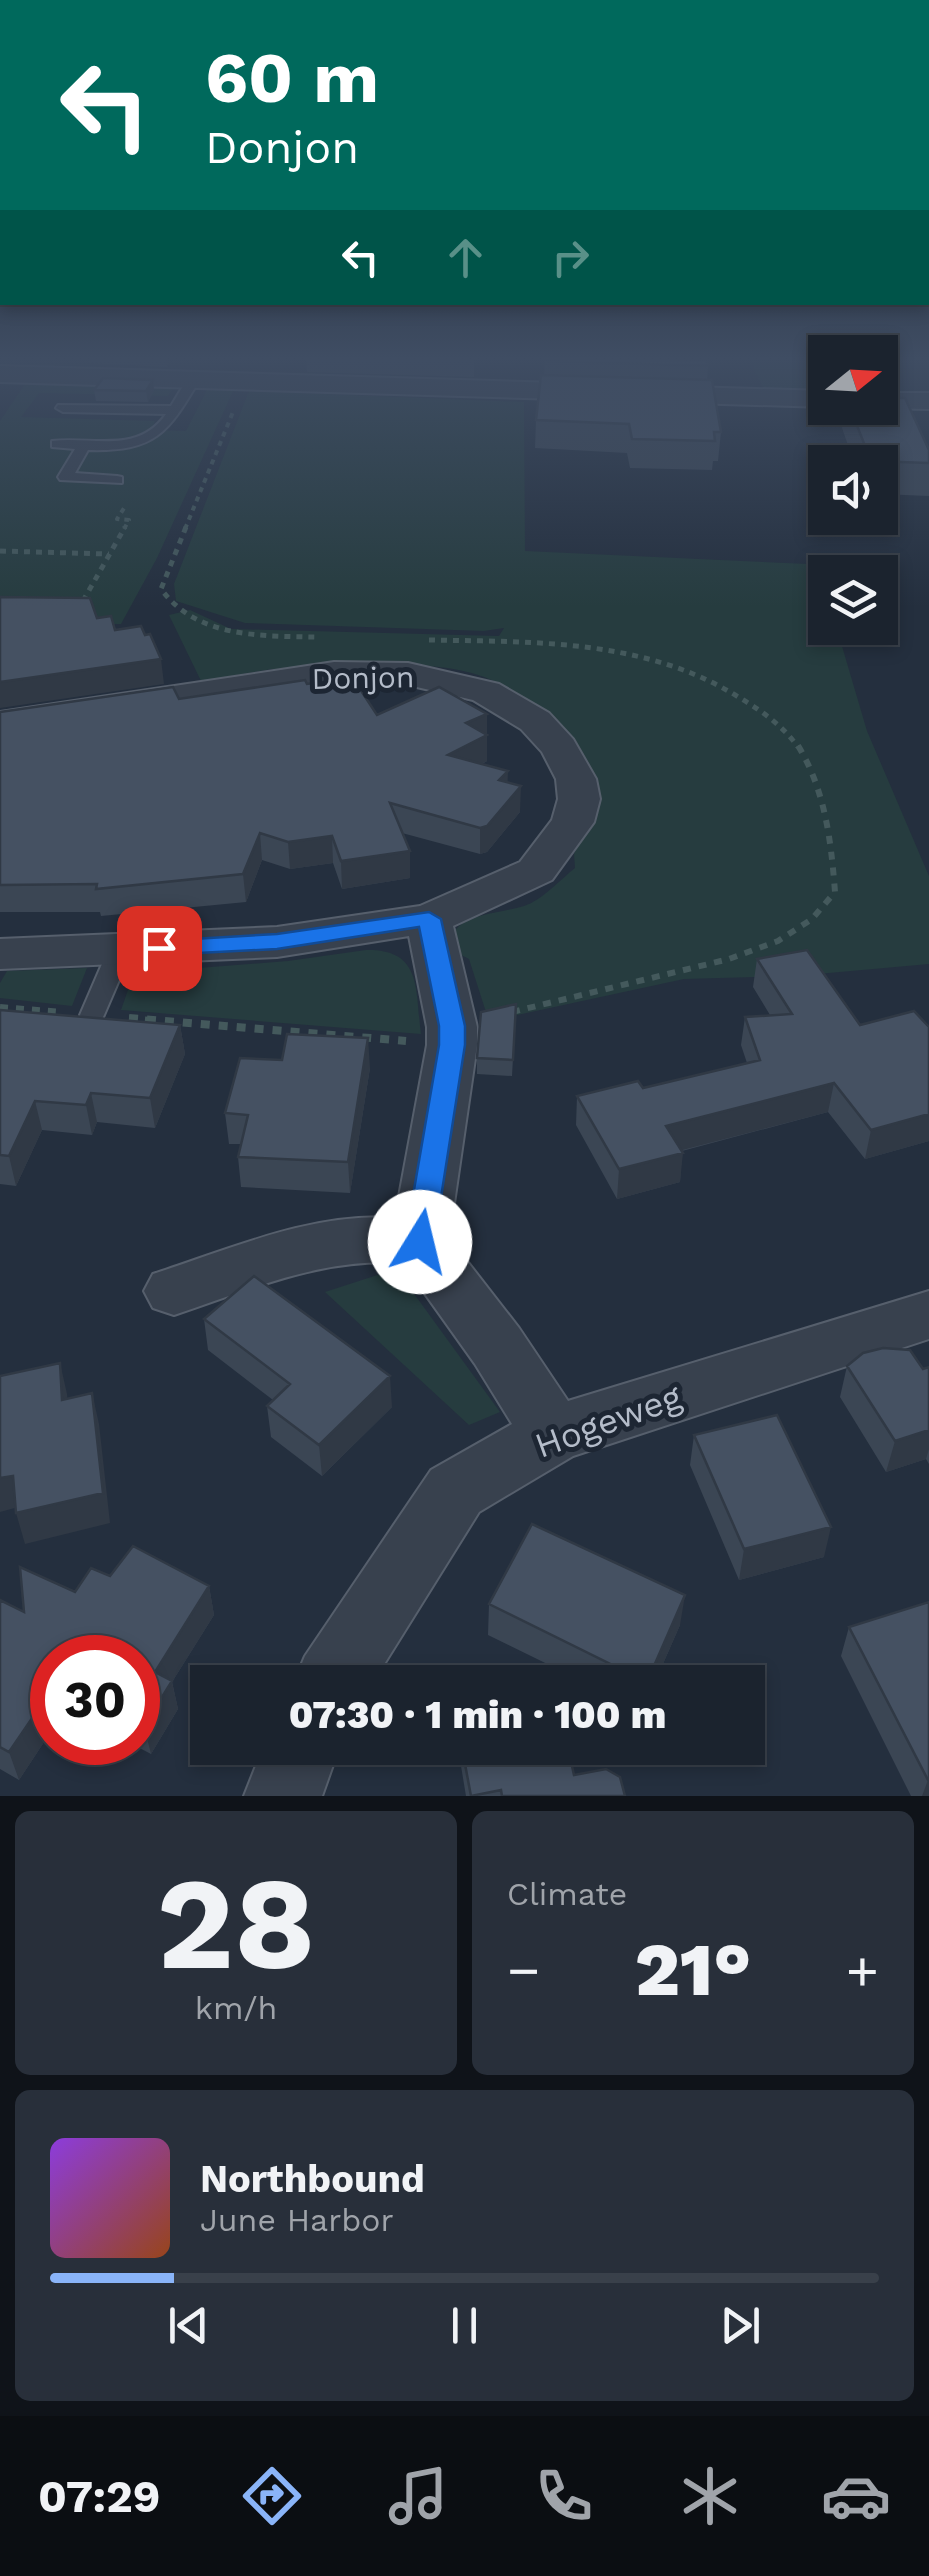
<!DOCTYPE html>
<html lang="en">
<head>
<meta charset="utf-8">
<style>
  :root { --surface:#1b232e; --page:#282f3a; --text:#f1f3f6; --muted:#a0a4aa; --line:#39404a; --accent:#8ab4f8 }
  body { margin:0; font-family:"Work Sans",sans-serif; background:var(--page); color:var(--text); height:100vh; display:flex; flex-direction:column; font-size:38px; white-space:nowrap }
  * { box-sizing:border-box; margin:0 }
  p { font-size:32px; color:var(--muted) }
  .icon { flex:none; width:55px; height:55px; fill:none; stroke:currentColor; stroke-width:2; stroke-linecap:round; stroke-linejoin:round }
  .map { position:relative; height:1796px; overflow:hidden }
  .panel { display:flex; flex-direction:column; gap:15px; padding:15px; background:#0f1319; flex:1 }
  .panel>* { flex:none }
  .guide { position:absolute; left:0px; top:0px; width:930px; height:305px; box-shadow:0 5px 15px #0003,0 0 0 2px var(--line); background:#00695c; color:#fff; overflow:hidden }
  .needle { width:65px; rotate:72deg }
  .controls { position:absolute; left:808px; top:335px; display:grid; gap:20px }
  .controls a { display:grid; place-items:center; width:90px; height:90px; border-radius:0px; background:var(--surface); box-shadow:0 5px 15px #0003,0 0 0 2px var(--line); font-size:50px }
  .speed { position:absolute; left:30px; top:1635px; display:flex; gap:20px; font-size:50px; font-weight:700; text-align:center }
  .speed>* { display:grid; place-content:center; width:130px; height:130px; border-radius:50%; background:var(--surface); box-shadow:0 5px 15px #0003,0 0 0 2px var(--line); line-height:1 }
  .speed .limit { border:15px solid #d22; background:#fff; color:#111 }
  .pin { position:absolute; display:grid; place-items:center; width:85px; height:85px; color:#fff; margin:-42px; border-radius:20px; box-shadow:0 5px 15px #0006 }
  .me { position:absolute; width:110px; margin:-55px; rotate:9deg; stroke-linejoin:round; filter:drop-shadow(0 0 8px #0008) }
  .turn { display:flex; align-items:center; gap:35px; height:210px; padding:0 40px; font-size:45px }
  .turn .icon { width:130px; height:130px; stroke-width:2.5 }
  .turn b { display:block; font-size:70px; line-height:85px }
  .lanes { display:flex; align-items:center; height:95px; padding:0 40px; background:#0003; justify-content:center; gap:50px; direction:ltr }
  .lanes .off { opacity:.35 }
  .big { font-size:75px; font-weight:800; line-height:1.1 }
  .panel .tile { flex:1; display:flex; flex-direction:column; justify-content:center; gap:15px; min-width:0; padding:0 35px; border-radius:15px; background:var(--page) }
  .panel .dial { align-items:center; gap:0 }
  .dial b { font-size:130px; line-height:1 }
  .song { display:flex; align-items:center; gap:30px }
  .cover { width:120px; height:120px; border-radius:15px; background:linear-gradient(135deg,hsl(270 70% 55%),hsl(20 70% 35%)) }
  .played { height:10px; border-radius:5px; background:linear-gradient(90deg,var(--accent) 15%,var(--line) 15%) }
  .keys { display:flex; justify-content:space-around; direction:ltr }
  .heat { display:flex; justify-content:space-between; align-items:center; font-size:55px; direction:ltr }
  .panel .tiles { flex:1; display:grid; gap:15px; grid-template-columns:1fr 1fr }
  .tile:last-child { grid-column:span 2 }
  .trip { position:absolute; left:190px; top:1665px; width:575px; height:100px; border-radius:0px; background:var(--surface); box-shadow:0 5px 15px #0003,0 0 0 2px var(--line); font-weight:800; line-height:100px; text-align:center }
  .tab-bar { display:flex; height:160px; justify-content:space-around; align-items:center; background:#0b0e12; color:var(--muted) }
  .tab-bar .icon { width:70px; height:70px }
  .tab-bar .current { color:var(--accent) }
  .tab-bar b { font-size:45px; color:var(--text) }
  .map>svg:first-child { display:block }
  .green { fill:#263c3f }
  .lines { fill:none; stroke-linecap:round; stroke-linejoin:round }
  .service-casing { stroke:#565f6c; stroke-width:4 }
  .minor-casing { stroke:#565f6c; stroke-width:4 }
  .path-far3 { stroke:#44595c; stroke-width:4; stroke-dasharray:5 5; stroke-linecap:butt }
  .path-far2 { stroke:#44595c; stroke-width:5; stroke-dasharray:6 6; stroke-linecap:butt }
  .path-far1 { stroke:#44595c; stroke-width:6; stroke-dasharray:8 8; stroke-linecap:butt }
  .path { stroke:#44595c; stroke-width:8; stroke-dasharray:9 9; stroke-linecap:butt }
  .service { fill:#38414e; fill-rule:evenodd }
  .minor { fill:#38414e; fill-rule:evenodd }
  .wall { fill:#3b4654 }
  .shaded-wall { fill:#303945 }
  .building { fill:#455162; stroke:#303945; stroke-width:2.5 }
  .route { fill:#1a73e8; stroke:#114b97; stroke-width:2.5 }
  .labels { text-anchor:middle; stroke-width:10; stroke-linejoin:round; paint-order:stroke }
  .street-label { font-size:30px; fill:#b4bcc9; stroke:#1d2633 }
  .near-street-label { font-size:35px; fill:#b4bcc9; stroke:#1d2633 }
</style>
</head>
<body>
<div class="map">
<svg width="929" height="1796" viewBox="0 0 929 1796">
  <rect width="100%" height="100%" fill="#242f3e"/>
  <path class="green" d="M749,356H825V394L769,392L762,386Z
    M25,384L174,386L168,396L39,393L21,417L155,421L152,430L186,431L208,388L234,389L157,558L121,624L0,623V421Z
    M249,391L524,402L525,551L808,564L825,628H831L839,636L867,731L929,876V964L795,976L684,979L494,1020L485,1009L469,959L450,949C447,913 500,914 524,906C541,901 561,879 575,868L574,854L595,813C580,792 520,695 507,688C448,651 347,669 280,672L272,669L201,681L169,615L190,610L231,629L499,636L504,628L484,631L245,623L176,601L174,584Z
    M366,950C423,949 415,990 421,1034L121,1010L134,973L288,961Z
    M87,968L72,1006L0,998V983L7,971Z
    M396,1269L500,1412L469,1425L325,1292Z"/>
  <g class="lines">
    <g class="service-casing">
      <path id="service" d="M189,376L200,379C168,433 156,452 88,450L75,473L117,476L122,477V483L60,480L58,477L75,449L52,447V441C92,436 138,455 166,414L63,412L56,408L58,405L171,406Z
        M120,943L132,950L104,1015L101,1021H83L80,1015L108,950Z"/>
    </g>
    <g class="minor-casing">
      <path id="minor" d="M0,366L825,391V407L0,382Z
        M880,393H929V409L874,408H880Z
        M334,662L408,663L499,684L549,713L573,739L596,779L600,799L594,822L552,880L453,926L477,1027V1045L449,1238L519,1328L568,1401L929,1291V1339L573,1456L479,1512L373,1682H294L305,1656L431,1470L512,1424L475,1364L403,1263C323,1257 249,1290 174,1315L153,1308L144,1291L153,1274C230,1249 313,1212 395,1218L427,1045V1027L409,936L277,957L0,969V939L277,927L420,906L520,862L552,820L558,799L556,779L542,752L521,729L473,700L408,685L334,684L0,736V712Z
        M263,1748H339L322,1796H244Z"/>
    </g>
    <path class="path-far3" d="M124,529L129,520L117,519L126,505
      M185,529L233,412"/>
    <path class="path-far2" d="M186,527L161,589C197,638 260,636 316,637
      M0,551L109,554
      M83,601L125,527
      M429,640C536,642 646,639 740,698C762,711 783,726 798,747"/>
    <path class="path-far1" d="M0,1007L62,1012
      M512,1012L729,959L778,941L812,919L835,892C831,840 825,789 797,744
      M129,1018L152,1020"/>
    <path class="path" d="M129,1018L406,1041"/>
    <use href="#service" class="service"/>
    <use href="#minor" class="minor"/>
  </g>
  <path class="wall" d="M88,356H171V360L167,367L89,363Z
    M306,356H474V377L307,372Z
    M545,356L708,366L707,380L721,432L718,461H713L712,470L630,468L627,453L535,448L536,420L544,375Z
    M94,390H154L148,402L96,401Z
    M845,408H880L929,463V496L880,494V462H854L842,428Z
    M307,684L377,715L487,714V761L482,764L508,782L520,812L487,852L480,854L402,833L410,851V878L342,889L333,863L290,869L262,860L246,902L101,916L100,912H0V712L179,699Z
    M757,959L860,1025L929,1027V1141L865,1159L828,1112L682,1151L680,1182L617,1199L576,1125L577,1096L643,1088L747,1063L741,1045L745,1017L770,1015L753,987Z
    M516,1004L512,1076L477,1074V1058Z
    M0,1010L180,1025L185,1054L155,1128L97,1122L92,1135L42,1130L16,1186L0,1184Z
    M370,1068L350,1193L241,1187L238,1157L241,1144H229L225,1113Z
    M204,1319L392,1407L322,1476L271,1437L267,1406L273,1400L208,1350Z
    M847,1366L923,1369L929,1367V1464L926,1459L886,1472L840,1397Z
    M694,1435L824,1557L739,1580L690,1465Z
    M110,1576L209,1586L214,1615L172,1682L178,1709L151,1754L128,1742H138V1658H52V1730L19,1780L0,1769V1600L24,1612Z
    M929,1602V1796H911L841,1656L849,1627Z
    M489,1604L680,1625L655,1682H584L488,1635Z
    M460,1748H568L574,1775L625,1796H466L460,1760Z"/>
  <path class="shaded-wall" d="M166,356H171V360L167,367Z
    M153,380L154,390L148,402L146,391Z
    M161,659L164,684L0,708V682Z
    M487,714V761L448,781V755L466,723Z
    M508,771L507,797L499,780Z
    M521,786L520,812L487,852L480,854V828Z
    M260,833L262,860L246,902L243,874Z
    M332,836L333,863L290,869L288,842Z
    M410,851V878L342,889L341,861Z
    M180,1025L185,1054L155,1128L150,1098Z
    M368,1038L370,1068L350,1193L348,1162Z
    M834,1083L828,1112L663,1155L666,1126Z
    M91,1093L97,1122L92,1135L86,1105Z
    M35,1101L42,1130L16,1186L9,1156Z
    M929,1114V1141L865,1159L871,1130Z
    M683,1153L680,1182L617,1199L619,1169Z
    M60,1363L67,1394L70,1431L62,1400Z
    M390,1376L392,1407L322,1476L319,1445Z
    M92,1393L99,1424L110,1523L25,1544L16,1513Z
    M929,1430V1449L926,1459L886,1472L895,1441Z
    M13,1476L22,1506L0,1512V1478Z
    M831,1527L824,1557L739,1580L744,1549Z
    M209,1586L214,1615L172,1682L178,1709L151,1754L144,1726L155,1672Z
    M685,1595L680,1625L655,1682H647Z
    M52,1689V1730L19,1780L9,1752Z
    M928,1780H929V1796H922Z"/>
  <path class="building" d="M427,356H474V357Z
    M545,356L707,360L708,366L545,361Z
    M541,375L712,380L721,432H714L715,441L632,439L629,424L536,420Z
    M103,378L153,380L146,391L94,390Z
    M880,398H905L929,450V463L871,461L850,408H880Z
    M0,597L90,598L97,618L111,616L115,630L141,626L145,635L150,634L161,659L0,682Z
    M305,680L307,684L314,683L319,690L356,683L377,715L439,687L487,714L466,723L487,735L448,755L508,771L499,780L521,786L487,826L480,828L390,803L410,851L341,861L332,836L288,842L260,833L243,874L96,889L97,884L0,885V712L173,687L179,699Z
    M807,950L860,1025L914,1011L929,1027V1114L871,1130L834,1083L666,1126L683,1153L619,1169L577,1096L638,1081L643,1088L760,1060L745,1017L792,1014L757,959Z
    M516,1004L513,1060L477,1058L481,1012Z
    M0,1010L180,1025L150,1098L91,1093L86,1105L35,1101L9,1156L0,1155Z
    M287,1034L368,1038L348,1162L238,1157L248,1115L225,1113L240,1058L282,1060Z
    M254,1276L390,1376L319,1445L267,1406L290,1384L204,1319Z
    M883,1348L910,1350L923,1369L929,1367V1430L895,1441L847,1366L863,1353Z
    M60,1363L62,1400L92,1393L103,1493L16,1513L13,1476L0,1478V1376Z
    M777,1415L831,1527L744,1549L694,1435Z
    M532,1524L685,1595L647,1682L489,1604Z
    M133,1546L209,1586L155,1672L172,1681L144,1726L138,1723V1658H52V1689L9,1752L0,1747V1600L24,1612L20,1567L75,1592L91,1568L110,1576Z
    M929,1602V1780H928L849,1627Z
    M462,1748H568L574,1775L606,1769L620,1777L625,1796H502L501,1790L471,1796Z"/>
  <linearGradient id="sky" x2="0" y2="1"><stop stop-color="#141a22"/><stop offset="0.59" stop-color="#3f4d63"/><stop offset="1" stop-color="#3f4d63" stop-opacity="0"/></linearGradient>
  <rect width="929" height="607" fill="url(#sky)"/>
  <path class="route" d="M429,912L441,919L465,1026V1045L434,1242L430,1250L420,1253L409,1250L405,1242L439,1045V1026L419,927L277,949L159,955L147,948L159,941L277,934Z"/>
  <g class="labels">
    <g class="street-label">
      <text transform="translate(363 678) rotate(-1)" y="10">Donjon</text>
    </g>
    <g class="near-street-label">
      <text transform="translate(608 1421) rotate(-20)" y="12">Hogeweg</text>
    </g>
  </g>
</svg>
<div class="controls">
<a><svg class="needle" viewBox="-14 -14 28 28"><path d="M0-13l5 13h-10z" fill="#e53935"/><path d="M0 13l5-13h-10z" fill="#a0a4aa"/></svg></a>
<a><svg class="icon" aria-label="sound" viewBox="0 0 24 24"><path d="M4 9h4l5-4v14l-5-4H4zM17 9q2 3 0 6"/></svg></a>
<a><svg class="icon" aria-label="layers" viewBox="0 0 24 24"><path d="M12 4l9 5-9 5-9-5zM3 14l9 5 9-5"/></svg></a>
</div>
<div class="speed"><div class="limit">30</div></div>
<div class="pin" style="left:159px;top:948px;background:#d93025"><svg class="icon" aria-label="arrive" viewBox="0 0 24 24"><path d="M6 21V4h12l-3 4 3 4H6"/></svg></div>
<svg class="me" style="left:420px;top:1242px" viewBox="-20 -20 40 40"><circle r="19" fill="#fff"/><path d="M0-13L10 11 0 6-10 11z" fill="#1a73e8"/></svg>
<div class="trip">07:30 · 1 min · 100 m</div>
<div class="guide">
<div class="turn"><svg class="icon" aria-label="left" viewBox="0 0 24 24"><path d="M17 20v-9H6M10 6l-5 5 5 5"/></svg><div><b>60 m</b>Donjon</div></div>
<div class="lanes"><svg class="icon" aria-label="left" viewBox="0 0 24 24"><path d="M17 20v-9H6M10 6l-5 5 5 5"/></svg><svg class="icon off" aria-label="ahead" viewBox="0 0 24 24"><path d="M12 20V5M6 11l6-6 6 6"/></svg><svg class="icon off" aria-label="right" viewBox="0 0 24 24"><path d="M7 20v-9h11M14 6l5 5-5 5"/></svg></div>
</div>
</div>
<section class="panel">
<div class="tiles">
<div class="tile dial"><b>28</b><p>km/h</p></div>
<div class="tile"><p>Climate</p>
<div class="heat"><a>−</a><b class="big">21°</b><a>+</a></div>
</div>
<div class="tile">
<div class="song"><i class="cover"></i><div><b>Northbound</b><p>June Harbor</p></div></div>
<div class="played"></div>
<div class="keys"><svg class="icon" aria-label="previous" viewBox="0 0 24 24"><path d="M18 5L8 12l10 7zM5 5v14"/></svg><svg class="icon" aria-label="pause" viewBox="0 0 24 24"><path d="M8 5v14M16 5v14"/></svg><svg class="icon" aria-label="next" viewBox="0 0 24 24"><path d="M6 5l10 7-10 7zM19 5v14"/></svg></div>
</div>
</div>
</section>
<nav class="tab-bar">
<b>07:29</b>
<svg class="icon current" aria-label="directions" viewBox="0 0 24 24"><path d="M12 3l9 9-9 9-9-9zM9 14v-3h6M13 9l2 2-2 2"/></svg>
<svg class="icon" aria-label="music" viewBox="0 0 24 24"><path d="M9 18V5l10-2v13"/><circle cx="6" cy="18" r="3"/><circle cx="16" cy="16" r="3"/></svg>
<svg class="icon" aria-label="phone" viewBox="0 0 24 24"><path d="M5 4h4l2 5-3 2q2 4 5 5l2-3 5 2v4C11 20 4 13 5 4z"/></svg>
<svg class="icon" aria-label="climate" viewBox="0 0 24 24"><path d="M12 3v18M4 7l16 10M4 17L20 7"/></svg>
<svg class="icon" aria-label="car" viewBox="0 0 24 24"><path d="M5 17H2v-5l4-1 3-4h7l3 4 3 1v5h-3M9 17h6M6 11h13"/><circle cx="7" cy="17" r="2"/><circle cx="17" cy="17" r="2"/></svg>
</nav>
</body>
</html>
